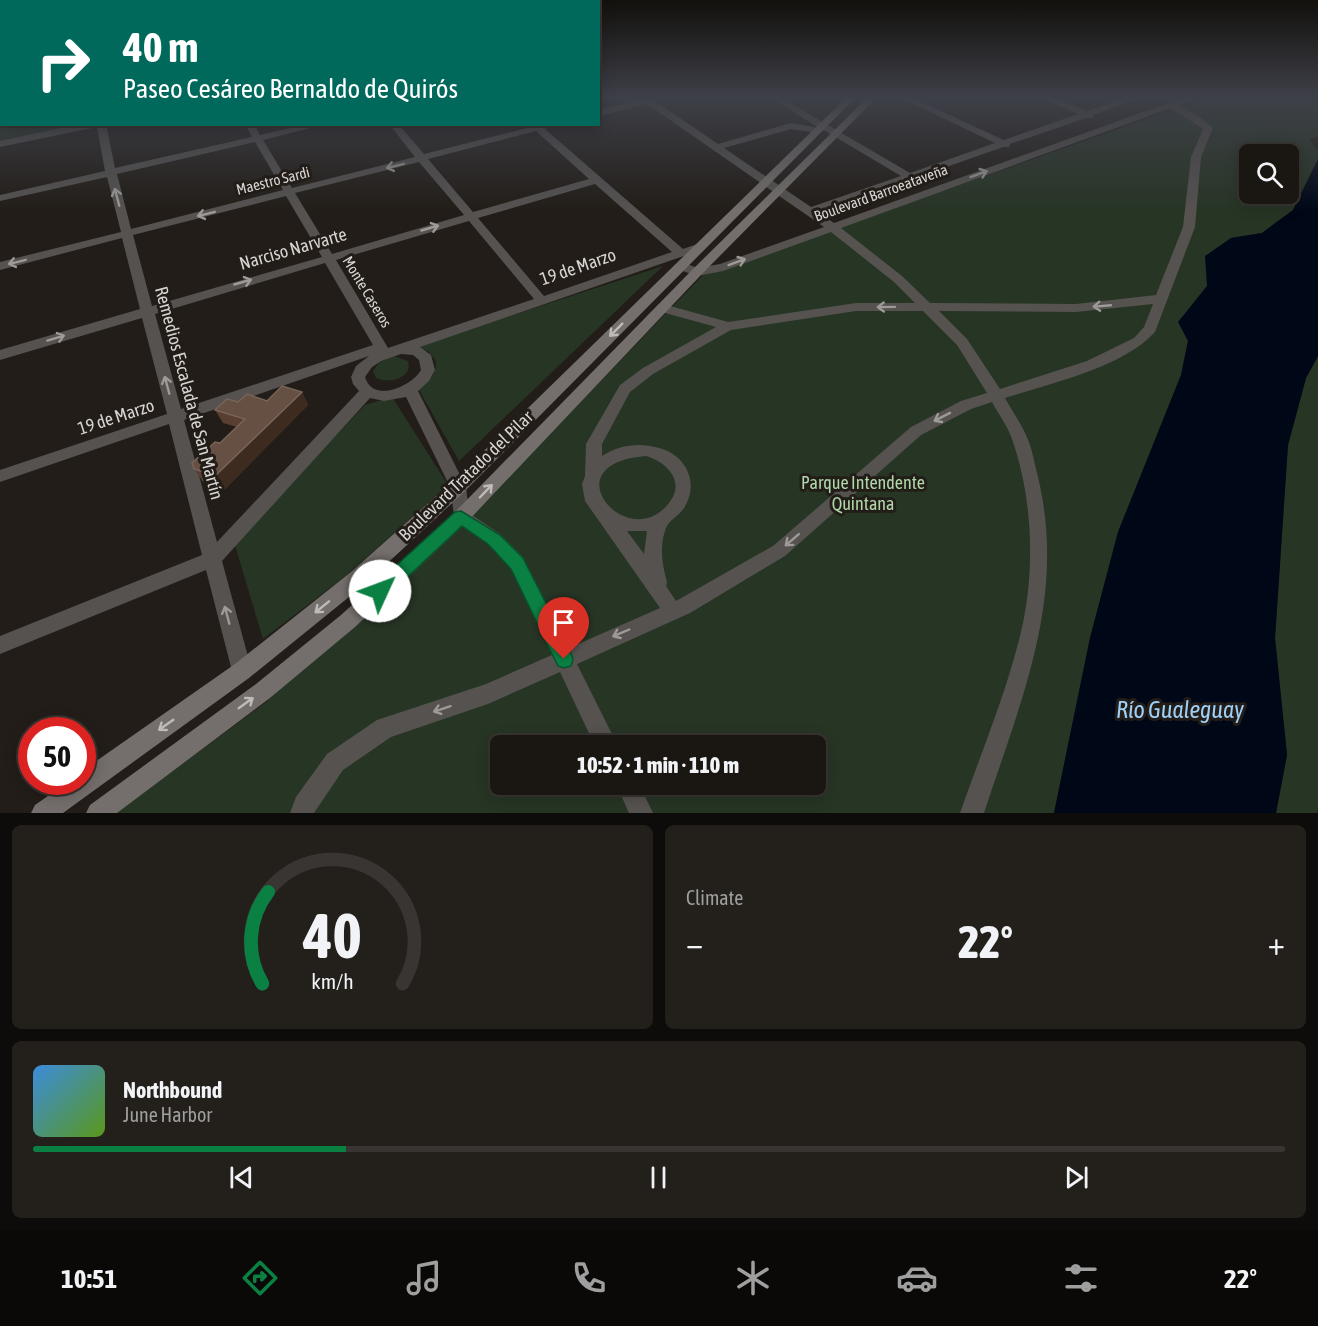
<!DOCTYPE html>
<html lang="en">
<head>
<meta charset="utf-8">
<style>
  :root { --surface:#1a1612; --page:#231f1b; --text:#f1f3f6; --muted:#9f9f9f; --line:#383532; --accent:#0b8043 }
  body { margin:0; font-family:"Asap Condensed",sans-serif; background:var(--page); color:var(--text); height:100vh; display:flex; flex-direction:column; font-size:22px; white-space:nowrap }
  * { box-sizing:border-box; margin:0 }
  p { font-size:20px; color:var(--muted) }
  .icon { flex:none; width:33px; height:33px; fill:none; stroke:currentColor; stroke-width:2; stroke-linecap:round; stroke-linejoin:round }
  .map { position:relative; height:813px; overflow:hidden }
  .drawer { display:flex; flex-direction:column; gap:12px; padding:12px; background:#0e0c0a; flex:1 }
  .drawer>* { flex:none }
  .guide { position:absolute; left:0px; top:0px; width:600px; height:126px; box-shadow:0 3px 15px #0003,0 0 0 2px var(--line); background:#00695c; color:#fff; overflow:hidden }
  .buttons { position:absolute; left:1239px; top:144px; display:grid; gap:12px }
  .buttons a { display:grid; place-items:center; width:60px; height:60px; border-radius:9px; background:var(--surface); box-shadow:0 3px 15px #0003,0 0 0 2px var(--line); font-size:30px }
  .speed { position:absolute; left:18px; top:717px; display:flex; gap:12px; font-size:30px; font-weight:700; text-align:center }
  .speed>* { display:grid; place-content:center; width:78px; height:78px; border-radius:50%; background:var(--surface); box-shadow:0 3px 15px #0003,0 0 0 2px var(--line); line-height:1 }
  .speed .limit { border:9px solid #d22; background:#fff; color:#111 }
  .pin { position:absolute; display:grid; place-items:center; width:51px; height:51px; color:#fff; margin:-62px -26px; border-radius:50% 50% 50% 0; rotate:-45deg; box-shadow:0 0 6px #0007 }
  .pin .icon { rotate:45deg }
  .me { position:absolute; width:66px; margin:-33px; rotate:47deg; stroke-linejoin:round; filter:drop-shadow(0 0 4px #0008) }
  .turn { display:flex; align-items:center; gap:21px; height:126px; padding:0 24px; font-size:27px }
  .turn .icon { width:78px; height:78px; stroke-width:2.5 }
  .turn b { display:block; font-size:42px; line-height:51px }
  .big { font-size:45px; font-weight:800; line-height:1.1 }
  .drawer .tile { flex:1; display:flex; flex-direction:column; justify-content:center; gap:9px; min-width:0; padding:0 21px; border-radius:9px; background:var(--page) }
  .drawer .dial { align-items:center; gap:0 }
  .dial svg { height:156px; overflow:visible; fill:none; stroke:var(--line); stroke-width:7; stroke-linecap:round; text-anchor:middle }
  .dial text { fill:var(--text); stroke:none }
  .song { display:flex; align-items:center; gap:18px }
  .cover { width:72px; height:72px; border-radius:9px; background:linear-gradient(135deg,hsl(210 70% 55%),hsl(90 70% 35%)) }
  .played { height:6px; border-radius:3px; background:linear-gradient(90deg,var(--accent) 25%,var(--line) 25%) }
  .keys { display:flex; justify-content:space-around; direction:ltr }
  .heat { display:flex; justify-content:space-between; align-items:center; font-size:33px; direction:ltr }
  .drawer .tiles { flex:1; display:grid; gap:12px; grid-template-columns:1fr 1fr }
  .tile:last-child { grid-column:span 2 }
  .trip { position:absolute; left:490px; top:735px; width:336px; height:60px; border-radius:9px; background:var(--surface); box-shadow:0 3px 15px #0003,0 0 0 2px var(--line); font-weight:800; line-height:60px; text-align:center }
  .menu { display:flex; height:96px; justify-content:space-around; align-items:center; background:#0a0907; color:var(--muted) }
  .menu .icon { width:42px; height:42px }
  .menu .on { color:var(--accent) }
  .menu b { font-size:27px; color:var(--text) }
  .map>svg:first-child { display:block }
  .green { fill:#273525; fill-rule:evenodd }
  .water { fill:#000717 }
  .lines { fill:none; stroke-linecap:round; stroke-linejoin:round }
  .minor { fill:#555250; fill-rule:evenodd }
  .secondary { fill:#746f6c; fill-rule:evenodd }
  .wall { fill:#593f32 }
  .shaded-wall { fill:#3d2b20 }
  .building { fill:#664f43; stroke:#786459; stroke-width:1.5 }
  .oneway { stroke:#9d9a97 }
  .oneway2 { stroke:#bfbbb8 }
  .route { fill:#0b8043; stroke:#07532c; stroke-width:1.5 }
  .labels { text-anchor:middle; stroke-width:6; stroke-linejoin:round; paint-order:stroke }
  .far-street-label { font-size:15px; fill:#d8d4d1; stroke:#221d18 }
  .street-label { font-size:18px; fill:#d8d4d1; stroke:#221d18 }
  .park-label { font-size:18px; fill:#afd7a9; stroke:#221d18 }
  .near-water-label { font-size:24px; font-style:italic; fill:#9ed0f7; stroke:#221d18 }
</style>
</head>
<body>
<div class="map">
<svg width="1318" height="813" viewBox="0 0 1318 813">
  <rect width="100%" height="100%" fill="#221d18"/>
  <path class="green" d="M0,97L2,124L94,125L0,144Z
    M1210,97H1318V136L1309,140L1318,150V159L1293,210L1262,233L1231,238L1207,286L1179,322L1188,341L1181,375L1118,532L1090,638L1054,813H115L265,703L475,511L703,275ZM1250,154H1288V194H1250ZM501,746H816V784H501Z
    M663,266L459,461L418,388C428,381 437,375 436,361L428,351L415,347Z
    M394,356L408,361C413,379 388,384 376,378L373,371L381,360Z
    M1318,356V813H1276L1287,755L1275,638L1288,445L1306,378Z
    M392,397L448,485L347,575L263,639L234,542L365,405Z"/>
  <path class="water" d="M1318,159V356L1306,378L1288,445L1275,638L1287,755L1276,813H1054L1090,638L1118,532L1181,375L1188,341L1178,322L1207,286L1205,256L1231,238L1262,233L1293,210Z"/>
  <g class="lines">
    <path class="minor" d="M639,97H667L655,101L718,144L791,123L819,128L770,97H780L910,173L995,143L899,97H910L1004,140L1078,114L1040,97H1051L1087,111L1129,97H1141L1094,115L1093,118H1086L1010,144L1009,147H1003L918,177V181L909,180L818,212L834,223L1185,97H1197L1179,105L1201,118L1213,128L1201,157L1195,227L1155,332C1122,368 1051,383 1005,398C1013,412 1023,427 1029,442C1033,453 1035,466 1038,477C1067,598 1021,700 984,813H960C982,750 1009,687 1023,623C1035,565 1032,498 1013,442C1009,428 999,415 992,402L971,409L921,435L785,556L690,613L577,664L618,746H595L560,672L488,704L391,737L343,770L314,813H290L296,797L327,754L377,720L486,684L552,655L511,569L488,544L455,522L450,487L406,397L384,401L370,398L222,561L252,671L249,678L242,681L235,678L232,671L206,570L0,654V636L202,555L169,424L0,482V470L167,414L142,318L0,360V350L140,309L122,238L0,270V262L121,232L107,177L0,201V195L105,171L97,127L0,147V141L80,124H106L115,168L252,137L245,124H254L260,135L308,124H326L263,140L292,188L415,157L389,124H398L424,154L531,127L529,124H558L545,129L683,249L700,243L704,245V249L420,347L431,355L435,370L429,381L418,391L466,487L469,513L500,534L523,557L569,648L660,608L585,501L582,484L585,476L586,444L620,385L643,368L716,327L658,311L656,308L658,305L663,304L728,322L856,303H915L894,282L831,232L723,271L697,276L677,269V263L681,262L698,268L720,264L824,227L647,104L598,116V110L641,100ZM1171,108L1203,129L1191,157L1183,227L1156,295L1076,304L930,303L902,276L841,228ZM791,129L818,133L822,129L901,176L811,207L724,148ZM536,131L589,179L473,212L428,159ZM255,142L283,190L131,229L117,174ZM419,162L464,215L332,254L295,193ZM595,184L672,252L544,296L478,218ZM286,196L322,257L152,306L133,235ZM469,221L534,299L388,348L336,260ZM325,263L373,345L181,409L155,314ZM1153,304L1144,327L1134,338L1087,361L1000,389L967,339L939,311L1076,312ZM856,311H923L957,345L987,393L961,401L911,427L773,546L676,601L666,586L667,582C662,564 659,546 666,528C669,520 679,516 684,508C700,483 686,455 659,448C639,442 619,445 602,456V444L630,392L653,374L731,330ZM401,354L413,355L419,360L421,370C412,386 373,404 365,377L372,367L381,361ZM369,356L356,366L351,377L353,384L359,391L217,542L184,420ZM646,456C664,461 685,479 671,500C632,559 546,464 646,456ZM627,531H647L644,554Z
      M616,784H639L653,813H629Z"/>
    <path class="secondary" d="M847,97H856L464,492L365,584L249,678L63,813H31L35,805L68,782H82V771L235,664L351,572L452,482Z
      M868,97H877L701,275L467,522L355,627L270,698L117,813H86L90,805L256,684L341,615L455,512L693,269Z"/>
  </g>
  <path class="wall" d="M302,392L308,405L225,489L203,482L194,469L237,427L223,423L215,410L238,402L267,401Z"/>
  <path class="shaded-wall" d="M302,392L308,405L225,489L215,476Z"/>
  <path class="building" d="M282,386L302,392L215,476L194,469L192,463L215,442L220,443L245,419L215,410L227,399L238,402L247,394L267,401Z"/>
  <defs><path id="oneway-shaft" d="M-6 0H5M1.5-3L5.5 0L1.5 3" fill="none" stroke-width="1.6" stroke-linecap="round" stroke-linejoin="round" transform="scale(1.5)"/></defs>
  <g class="oneway">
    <use href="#oneway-shaft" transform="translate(395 166) rotate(166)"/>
    <use href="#oneway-shaft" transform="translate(979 174) rotate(-20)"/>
    <use href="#oneway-shaft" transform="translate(117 197) rotate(-105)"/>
    <use href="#oneway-shaft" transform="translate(206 214) rotate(166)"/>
    <use href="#oneway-shaft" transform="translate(430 228) rotate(-16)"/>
    <use href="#oneway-shaft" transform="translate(17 262) rotate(166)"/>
    <use href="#oneway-shaft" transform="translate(737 262) rotate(-20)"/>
    <use href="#oneway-shaft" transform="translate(243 282) rotate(-16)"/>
    <use href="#oneway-shaft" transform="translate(1102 306) rotate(175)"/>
    <use href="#oneway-shaft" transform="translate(886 307) rotate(179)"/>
    <use href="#oneway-shaft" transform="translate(56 338) rotate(-17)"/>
    <use href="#oneway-shaft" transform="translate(167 385) rotate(-105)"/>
    <use href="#oneway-shaft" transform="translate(942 417) rotate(153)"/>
    <use href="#oneway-shaft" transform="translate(792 540) rotate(139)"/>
    <use href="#oneway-shaft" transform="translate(227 615) rotate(-105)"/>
    <use href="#oneway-shaft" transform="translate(621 633) rotate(157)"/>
    <use href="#oneway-shaft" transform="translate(442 709) rotate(162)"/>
  </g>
  <g class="oneway2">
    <use href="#oneway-shaft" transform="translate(616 330) rotate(135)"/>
    <use href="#oneway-shaft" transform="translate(486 491) rotate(-46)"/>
    <use href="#oneway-shaft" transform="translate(322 607) rotate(141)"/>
    <use href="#oneway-shaft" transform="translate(246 703) rotate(-36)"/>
    <use href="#oneway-shaft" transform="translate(166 725) rotate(145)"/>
  </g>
  <linearGradient id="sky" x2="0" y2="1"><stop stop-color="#13100d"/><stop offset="0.46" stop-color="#3e4048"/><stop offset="1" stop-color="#3e4048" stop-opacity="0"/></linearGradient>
  <rect width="1318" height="211" fill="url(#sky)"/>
  <path class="route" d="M461,511L500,535L523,558L571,653L573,659L571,666L564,668L558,666L511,569L488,544L462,526L386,597L380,599L374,597L371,591L374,586L455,512Z"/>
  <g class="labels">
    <g class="far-street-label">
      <text transform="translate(273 181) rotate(-14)" y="5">Maestro Sardi</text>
      <text transform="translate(881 193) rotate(-20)" y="5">Boulevard Barroeataveña</text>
      <text transform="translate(367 292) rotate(59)" y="5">Monte Caseros</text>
    </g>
    <g class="street-label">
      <text transform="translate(293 249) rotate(-16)" y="6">Narciso Narvarte</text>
      <text transform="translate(578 267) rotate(-19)" y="6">19 de Marzo</text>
      <text transform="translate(189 393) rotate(75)" y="6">Remedios Escalada de San Martín</text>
      <text transform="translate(116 417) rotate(-18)" y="6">19 de Marzo</text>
      <text transform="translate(466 476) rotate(-44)" y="6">Boulevard Tratado del Pilar</text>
    </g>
    <g class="park-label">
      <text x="863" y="489">Parque Intendente<tspan x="863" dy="21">Quintana</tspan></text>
    </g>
    <g class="near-water-label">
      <text x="1180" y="718">Río Gualeguay</text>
    </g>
  </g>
</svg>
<div class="buttons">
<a><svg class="icon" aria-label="search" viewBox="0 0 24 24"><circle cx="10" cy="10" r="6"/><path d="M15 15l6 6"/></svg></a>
</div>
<div class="speed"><div class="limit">50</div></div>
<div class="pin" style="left:564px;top:659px;background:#d93025"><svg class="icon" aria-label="arrive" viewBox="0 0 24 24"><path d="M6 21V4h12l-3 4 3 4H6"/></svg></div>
<svg class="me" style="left:380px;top:591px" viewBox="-20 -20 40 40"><circle r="19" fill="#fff"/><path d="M0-13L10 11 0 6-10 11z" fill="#0b8043"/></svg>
<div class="trip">10:52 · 1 min · 110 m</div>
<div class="guide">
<div class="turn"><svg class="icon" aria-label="right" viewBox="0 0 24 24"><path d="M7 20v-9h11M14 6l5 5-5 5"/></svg><div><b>40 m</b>Paseo Cesáreo Bernaldo de Quirós</div></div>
</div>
</div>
<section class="drawer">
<div class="tiles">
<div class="tile dial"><svg viewBox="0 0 100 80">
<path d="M14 69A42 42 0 1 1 86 69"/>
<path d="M14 69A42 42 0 0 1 17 22" stroke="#0b8043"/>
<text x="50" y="56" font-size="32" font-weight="700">40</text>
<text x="50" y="72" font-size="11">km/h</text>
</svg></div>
<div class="tile"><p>Climate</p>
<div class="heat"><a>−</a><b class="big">22°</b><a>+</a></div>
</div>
<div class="tile">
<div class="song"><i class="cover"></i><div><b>Northbound</b><p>June Harbor</p></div></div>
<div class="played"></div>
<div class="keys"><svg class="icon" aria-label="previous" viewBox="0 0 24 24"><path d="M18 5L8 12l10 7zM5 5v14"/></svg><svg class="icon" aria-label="pause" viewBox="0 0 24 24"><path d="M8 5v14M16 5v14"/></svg><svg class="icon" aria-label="next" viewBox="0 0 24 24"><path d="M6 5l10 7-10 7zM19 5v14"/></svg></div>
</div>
</div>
</section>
<nav class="menu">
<b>10:51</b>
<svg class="icon on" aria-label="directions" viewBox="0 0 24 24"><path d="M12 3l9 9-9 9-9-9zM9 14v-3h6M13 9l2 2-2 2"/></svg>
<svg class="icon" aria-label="music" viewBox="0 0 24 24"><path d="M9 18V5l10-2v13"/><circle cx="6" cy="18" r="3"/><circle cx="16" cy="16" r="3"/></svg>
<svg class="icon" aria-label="phone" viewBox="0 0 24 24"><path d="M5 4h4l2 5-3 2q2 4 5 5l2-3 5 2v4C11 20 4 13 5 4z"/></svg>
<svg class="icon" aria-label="climate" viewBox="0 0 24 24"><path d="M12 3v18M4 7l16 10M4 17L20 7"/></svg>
<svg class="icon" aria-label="car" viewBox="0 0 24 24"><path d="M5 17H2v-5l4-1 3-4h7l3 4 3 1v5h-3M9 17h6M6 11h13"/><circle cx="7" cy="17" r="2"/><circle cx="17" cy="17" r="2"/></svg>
<svg class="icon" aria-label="filters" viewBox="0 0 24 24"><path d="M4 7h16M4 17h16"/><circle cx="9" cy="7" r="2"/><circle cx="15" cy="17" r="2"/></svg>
<b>22°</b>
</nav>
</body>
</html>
